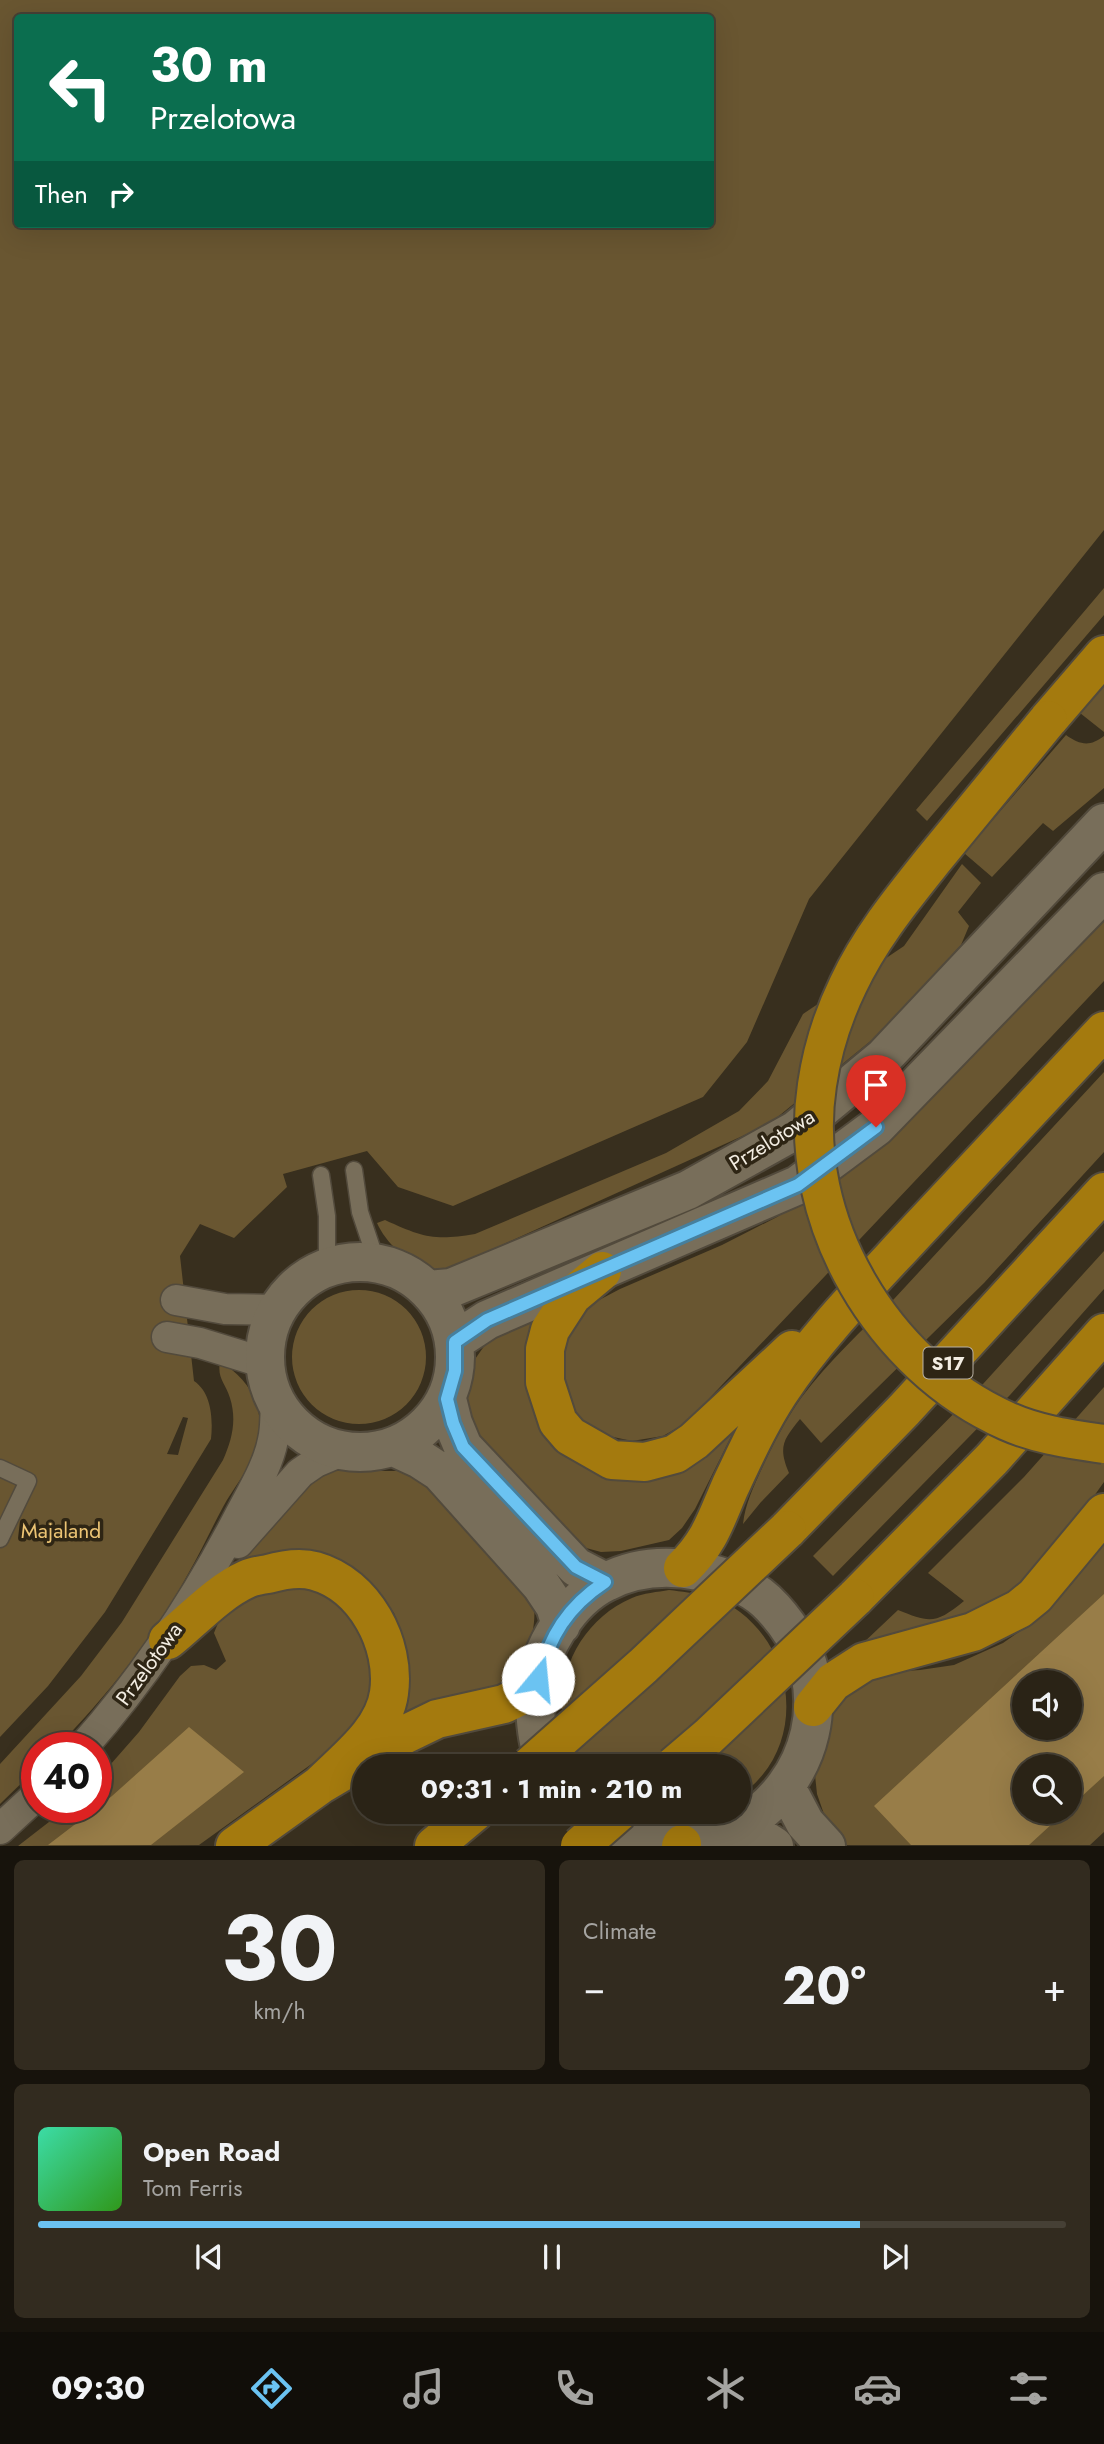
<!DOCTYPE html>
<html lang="en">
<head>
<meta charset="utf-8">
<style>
  :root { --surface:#2a2316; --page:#322b1f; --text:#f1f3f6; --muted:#a5a4a1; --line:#464035; --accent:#6bc3f2 }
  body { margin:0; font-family:Jost,sans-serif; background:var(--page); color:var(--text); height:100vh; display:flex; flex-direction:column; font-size:26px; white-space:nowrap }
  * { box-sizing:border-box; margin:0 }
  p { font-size:23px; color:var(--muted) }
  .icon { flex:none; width:38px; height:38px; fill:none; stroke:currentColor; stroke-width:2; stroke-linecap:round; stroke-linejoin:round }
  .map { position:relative; height:1846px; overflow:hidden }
  .side { display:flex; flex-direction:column; gap:14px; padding:14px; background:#17130c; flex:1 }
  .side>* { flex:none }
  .banner { position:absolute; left:14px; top:14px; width:700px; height:214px; border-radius:7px; box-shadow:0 7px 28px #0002,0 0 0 2px var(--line); background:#0b6e4f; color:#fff; overflow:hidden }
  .fabs { position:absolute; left:1012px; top:1670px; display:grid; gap:14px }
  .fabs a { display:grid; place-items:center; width:70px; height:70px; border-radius:50%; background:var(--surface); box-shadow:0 7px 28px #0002,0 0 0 2px var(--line); font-size:35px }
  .speed { position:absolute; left:21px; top:1732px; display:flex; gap:14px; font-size:35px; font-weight:700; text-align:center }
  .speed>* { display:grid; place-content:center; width:91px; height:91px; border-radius:50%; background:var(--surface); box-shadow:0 7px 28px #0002,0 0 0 2px var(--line); line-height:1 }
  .speed .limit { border:10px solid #d22; background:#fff; color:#111 }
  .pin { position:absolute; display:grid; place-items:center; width:60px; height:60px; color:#fff; margin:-72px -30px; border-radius:50% 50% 50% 0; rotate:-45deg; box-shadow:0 0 7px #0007 }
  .pin .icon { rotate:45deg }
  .me { position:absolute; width:77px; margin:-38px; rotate:17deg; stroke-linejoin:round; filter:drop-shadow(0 0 5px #0008) }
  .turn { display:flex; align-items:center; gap:24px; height:147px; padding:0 21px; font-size:32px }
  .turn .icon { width:91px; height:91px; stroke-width:2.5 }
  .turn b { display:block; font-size:49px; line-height:60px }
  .then { display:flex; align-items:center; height:66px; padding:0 21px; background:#0003; gap:14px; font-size:26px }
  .big { font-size:52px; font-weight:700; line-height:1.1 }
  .side .widget { flex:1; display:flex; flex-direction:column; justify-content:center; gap:10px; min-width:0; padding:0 24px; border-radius:10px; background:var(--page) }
  .side .dial { align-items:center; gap:0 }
  .dial b { font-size:91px; line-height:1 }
  .song { display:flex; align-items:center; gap:21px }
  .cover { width:84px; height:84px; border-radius:10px; background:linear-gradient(135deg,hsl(160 70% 55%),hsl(110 70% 35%)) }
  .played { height:7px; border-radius:4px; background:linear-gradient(90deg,var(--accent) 80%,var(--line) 80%) }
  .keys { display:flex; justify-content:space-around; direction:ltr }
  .heat { display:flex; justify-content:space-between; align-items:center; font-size:38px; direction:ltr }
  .side .tiles { flex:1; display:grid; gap:14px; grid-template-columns:1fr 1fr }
  .widget:last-child { grid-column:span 2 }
  .trip { position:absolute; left:352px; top:1754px; width:399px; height:70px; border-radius:35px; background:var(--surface); box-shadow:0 7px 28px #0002,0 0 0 2px var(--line); font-weight:700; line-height:70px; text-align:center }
  .tabs { display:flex; height:112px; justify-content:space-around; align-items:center; background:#110e09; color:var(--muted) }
  .tabs .icon { width:49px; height:49px }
  .tabs .current { color:var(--accent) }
  .tabs b { font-size:32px; color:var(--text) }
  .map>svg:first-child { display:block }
  .green { fill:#695631; fill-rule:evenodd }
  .water { fill:#987d48; fill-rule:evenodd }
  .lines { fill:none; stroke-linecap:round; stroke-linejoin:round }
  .lane-casing { stroke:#524a3c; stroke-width:19 }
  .street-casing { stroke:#524a3c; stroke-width:33 }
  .secondary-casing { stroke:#524a3c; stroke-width:42 }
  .highway-casing { stroke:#524a3c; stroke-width:42 }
  .lane { stroke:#786e5a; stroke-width:16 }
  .street { stroke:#786e5a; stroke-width:30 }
  .secondary { stroke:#786e5a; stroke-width:38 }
  .highway { stroke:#a47a0e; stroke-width:38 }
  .highway-bridge-casing { stroke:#524a3c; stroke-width:42; stroke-linecap:butt }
  .highway-bridge { stroke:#a47a0e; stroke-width:38 }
  .route-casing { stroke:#467f9d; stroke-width:18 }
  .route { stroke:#6bc3f2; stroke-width:12 }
  .labels { text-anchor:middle; stroke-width:7; stroke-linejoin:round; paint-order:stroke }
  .shield { fill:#2e2514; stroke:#b8b1a4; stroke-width:2 }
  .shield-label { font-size:19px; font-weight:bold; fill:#f3ede2 }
  .street-label { font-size:21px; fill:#f3ede2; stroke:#2e2514 }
  .park-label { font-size:21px; fill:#ecc474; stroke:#2e2514 }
</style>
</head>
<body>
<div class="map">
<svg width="1104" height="1846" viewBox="0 0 1104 1846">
  <rect width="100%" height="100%" fill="#382f1e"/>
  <path class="green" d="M0,0H1104V530L809,899L747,1042L703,1097L453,1206L398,1187L367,1151L283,1174L287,1187L234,1238L200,1224L180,1256L194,1381C212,1393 213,1420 211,1439L105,1612L48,1686L0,1737ZM18,18H710V224H18ZM183,1417L188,1418L178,1455L167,1454Z
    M1104,588V615L927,821L916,810Z
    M1104,685V732L1080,713Z
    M1066,735C1080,745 1090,747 1104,736V788L1053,831L1043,823L992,877L964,853Z
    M962,864L981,883L958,912L969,926L961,945L878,1035L769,1124L449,1269C442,1269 433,1271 427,1268C405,1260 386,1243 377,1223L385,1220C422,1237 434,1241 475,1234L666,1153L739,1111L768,1081L803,1014L904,946Z
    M1104,915V981L686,1423L663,1436L632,1441L604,1435L587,1426L564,1396L563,1354L570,1331L582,1309L620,1289L722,1245L777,1217L853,1168L956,1074Z
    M1104,1072V1152L984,1283L821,1443L800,1419C783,1440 778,1447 789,1473L761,1502L743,1524C745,1504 754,1486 762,1468C773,1444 786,1419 801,1398C827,1363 863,1329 894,1299Z
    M1104,1251V1289L1010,1395L833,1576L813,1556L983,1384Z
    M292 1357a67 67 0 1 1 134 0a67 67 0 1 1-134 0Z
    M540,1309L548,1430L693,1463L714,1449L738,1423L695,1509L682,1528L669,1540L621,1551L601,1552L575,1545L473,1430L466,1408L469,1386L474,1372L473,1362L494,1332Z
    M220,1361C246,1378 261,1399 260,1431C259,1459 236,1483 223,1507C211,1529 201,1552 188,1574C154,1637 106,1697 56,1748H37V1768L0,1804V1764L81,1676L122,1622L223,1460C232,1440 237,1420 230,1398C225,1382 217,1379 220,1361Z
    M1104,1387V1482L1069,1531L1031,1573L1012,1592L971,1615L861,1645L898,1610C930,1623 936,1624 964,1601L928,1573L1024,1477Z
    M335,1471H401L428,1480L534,1605C537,1636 523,1669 501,1689L407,1721L397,1714L406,1669L401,1632L394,1613L382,1597L367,1583L234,1566L259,1533L319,1473Z
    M1104,1544V1832L1090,1845H846L825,1817L817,1794L815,1775L833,1709L845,1691L891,1672L920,1670L954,1665L1003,1643L1033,1622L1070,1586ZM1024,1682H1069V1727H1024ZM1024,1766H1069V1811H1024Z
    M279,1584L333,1592L382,1656L363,1727L199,1845L18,1846L67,1808H96V1781L139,1732L180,1676L191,1666L204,1665L216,1670L226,1661L214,1633C228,1597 245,1597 279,1584Z
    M669,1590C694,1593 720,1596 740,1612C800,1658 804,1753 739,1796L738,1766H581C540,1708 568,1625 632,1598C643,1593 658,1592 669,1590Z
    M646,1811H707C686,1817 666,1817 646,1811Z"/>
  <path class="water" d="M1104,1594V1776L1069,1808V1766H1024V1811H1066L1029,1845H911L874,1806ZM1024,1682H1069V1727H1024Z
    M189,1727L244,1772L151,1845H48L112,1796Z"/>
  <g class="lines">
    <g class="lane-casing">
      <path id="lane" d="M354,1170L360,1212L377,1263
        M321,1175L327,1216V1267
        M0,1468L28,1481L0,1539"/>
    </g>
    <g class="street-casing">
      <path id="street" d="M176,1300L225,1309L277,1310
        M167,1337L200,1343L265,1363
        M238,1543L300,1473L316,1462L342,1451
        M82,1748C146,1676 196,1600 241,1513C253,1490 268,1466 273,1440C276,1428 275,1415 276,1402
        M0,1829L37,1795"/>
    </g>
    <g class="secondary-casing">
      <path id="secondary" d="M265 1357a95 95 0 1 1 190 0a95 95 0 1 1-190 0Z
        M428,1290L451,1288L688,1190L796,1130L884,1057L1104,823
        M455,1341L487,1320L798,1185L876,1127L1104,892
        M447,1399L453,1423L463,1447L576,1567L605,1582
        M394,1447L420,1459L440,1472L541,1585L555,1606L561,1625
        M550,1766C547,1758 541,1750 539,1742C536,1729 534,1701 535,1689C540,1648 569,1600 606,1582C635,1567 668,1565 699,1571C723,1576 748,1584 766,1601C785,1619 804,1647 810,1673C828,1756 768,1834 685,1844C669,1845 648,1841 632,1838C618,1835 603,1823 590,1816L585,1811
        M786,1787L805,1823L826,1846
        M742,1826L774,1846"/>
    </g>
    <g class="highway-casing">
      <path id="highway" d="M1048,720L1104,655
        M602,1271L572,1296L550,1330L545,1349V1382L558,1422L570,1436L612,1460L645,1462L675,1454L694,1441L792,1350
        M787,1530L904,1410L1104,1192
        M683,1568C710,1542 716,1519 730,1487C745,1455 760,1422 779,1393C818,1334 869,1283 916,1232C979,1165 1041,1098 1104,1031
        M855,1598L992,1459L1104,1333
        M168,1640C193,1620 218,1592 247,1579C254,1576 261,1575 268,1574C282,1570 301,1567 315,1571C365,1585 396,1644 389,1693C384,1731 346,1759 320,1785
        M813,1707L833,1682L864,1662L973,1632L1019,1609L1035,1596L1104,1513
        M235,1846L320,1785L404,1735L437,1719L504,1704L535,1689
        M434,1846L476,1811
        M681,1846L682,1844"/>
    </g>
    <use href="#lane" class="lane"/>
    <use href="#street" class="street"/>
    <use href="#secondary" class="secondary"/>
    <use href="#highway" class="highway"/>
    <g class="highway-bridge-casing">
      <path id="highway-bridge" d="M1048,720C1010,766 972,812 934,859C902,899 870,938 848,985C833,1016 822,1051 817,1085C796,1221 883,1366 1007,1421C1038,1435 1071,1439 1104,1444
        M530,1766L643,1666L787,1530
        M674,1766L708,1737L855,1598
        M580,1846L620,1811"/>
    </g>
    <use href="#highway-bridge" class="highway-bridge"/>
  </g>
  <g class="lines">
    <g class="route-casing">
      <path id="route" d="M538,1679C550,1636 567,1607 605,1582L576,1567L463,1447L453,1423L447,1399L455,1371V1342L487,1320L798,1185L876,1127"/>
    </g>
    <use href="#route" class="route"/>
  </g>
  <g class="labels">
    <rect class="shield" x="923.5" y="1347.5" width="49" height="31" rx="5"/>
    <g class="shield-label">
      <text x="948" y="1370">S17</text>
    </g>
    <g class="street-label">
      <text transform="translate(772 1140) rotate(-32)" y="7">Przelotowa</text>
      <text transform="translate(149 1664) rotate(-54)" y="7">Przelotowa</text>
    </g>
    <g class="park-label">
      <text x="61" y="1538">Majaland</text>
    </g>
  </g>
</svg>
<div class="fabs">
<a><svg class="icon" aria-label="sound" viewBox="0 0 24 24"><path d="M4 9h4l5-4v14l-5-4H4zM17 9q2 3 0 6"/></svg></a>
<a><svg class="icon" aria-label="search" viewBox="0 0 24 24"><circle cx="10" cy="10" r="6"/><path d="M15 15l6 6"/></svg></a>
</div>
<div class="speed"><div class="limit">40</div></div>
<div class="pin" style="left:876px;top:1127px;background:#d93025"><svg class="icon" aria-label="arrive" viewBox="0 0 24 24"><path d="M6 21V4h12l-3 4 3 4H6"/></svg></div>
<svg class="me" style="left:538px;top:1679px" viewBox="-20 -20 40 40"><circle r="19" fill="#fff"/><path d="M0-13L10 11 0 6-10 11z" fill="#6bc3f2"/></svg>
<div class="trip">09:31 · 1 min · 210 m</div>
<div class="banner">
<div class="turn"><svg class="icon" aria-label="left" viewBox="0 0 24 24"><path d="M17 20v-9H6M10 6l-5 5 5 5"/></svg><div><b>30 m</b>Przelotowa</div></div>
<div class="then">Then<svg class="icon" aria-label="right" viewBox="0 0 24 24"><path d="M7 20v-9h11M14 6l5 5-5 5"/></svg></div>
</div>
</div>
<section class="side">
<div class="tiles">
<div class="widget dial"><b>30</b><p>km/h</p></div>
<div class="widget"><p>Climate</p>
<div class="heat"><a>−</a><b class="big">20°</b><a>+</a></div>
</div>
<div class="widget">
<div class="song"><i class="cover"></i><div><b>Open Road</b><p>Tom Ferris</p></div></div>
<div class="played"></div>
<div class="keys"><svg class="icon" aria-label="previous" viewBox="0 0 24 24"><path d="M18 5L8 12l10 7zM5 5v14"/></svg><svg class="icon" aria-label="pause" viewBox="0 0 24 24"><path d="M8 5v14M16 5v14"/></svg><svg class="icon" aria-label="next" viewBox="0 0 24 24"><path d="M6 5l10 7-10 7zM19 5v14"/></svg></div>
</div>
</div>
</section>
<nav class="tabs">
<b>09:30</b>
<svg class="icon current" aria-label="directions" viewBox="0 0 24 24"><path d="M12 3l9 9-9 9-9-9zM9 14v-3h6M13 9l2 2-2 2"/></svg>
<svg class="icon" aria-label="music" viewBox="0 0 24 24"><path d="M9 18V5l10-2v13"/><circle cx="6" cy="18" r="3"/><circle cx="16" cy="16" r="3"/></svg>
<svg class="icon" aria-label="phone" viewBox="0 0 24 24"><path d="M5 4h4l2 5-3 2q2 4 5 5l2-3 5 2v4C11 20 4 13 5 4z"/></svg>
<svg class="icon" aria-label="climate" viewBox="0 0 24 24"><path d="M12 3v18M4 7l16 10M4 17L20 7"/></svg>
<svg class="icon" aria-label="car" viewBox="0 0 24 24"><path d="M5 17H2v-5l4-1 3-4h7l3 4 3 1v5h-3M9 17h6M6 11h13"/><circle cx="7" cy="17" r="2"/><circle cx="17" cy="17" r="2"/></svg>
<svg class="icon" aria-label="filters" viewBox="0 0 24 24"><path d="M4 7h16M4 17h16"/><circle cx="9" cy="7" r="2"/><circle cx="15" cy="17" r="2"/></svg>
</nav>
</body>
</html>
